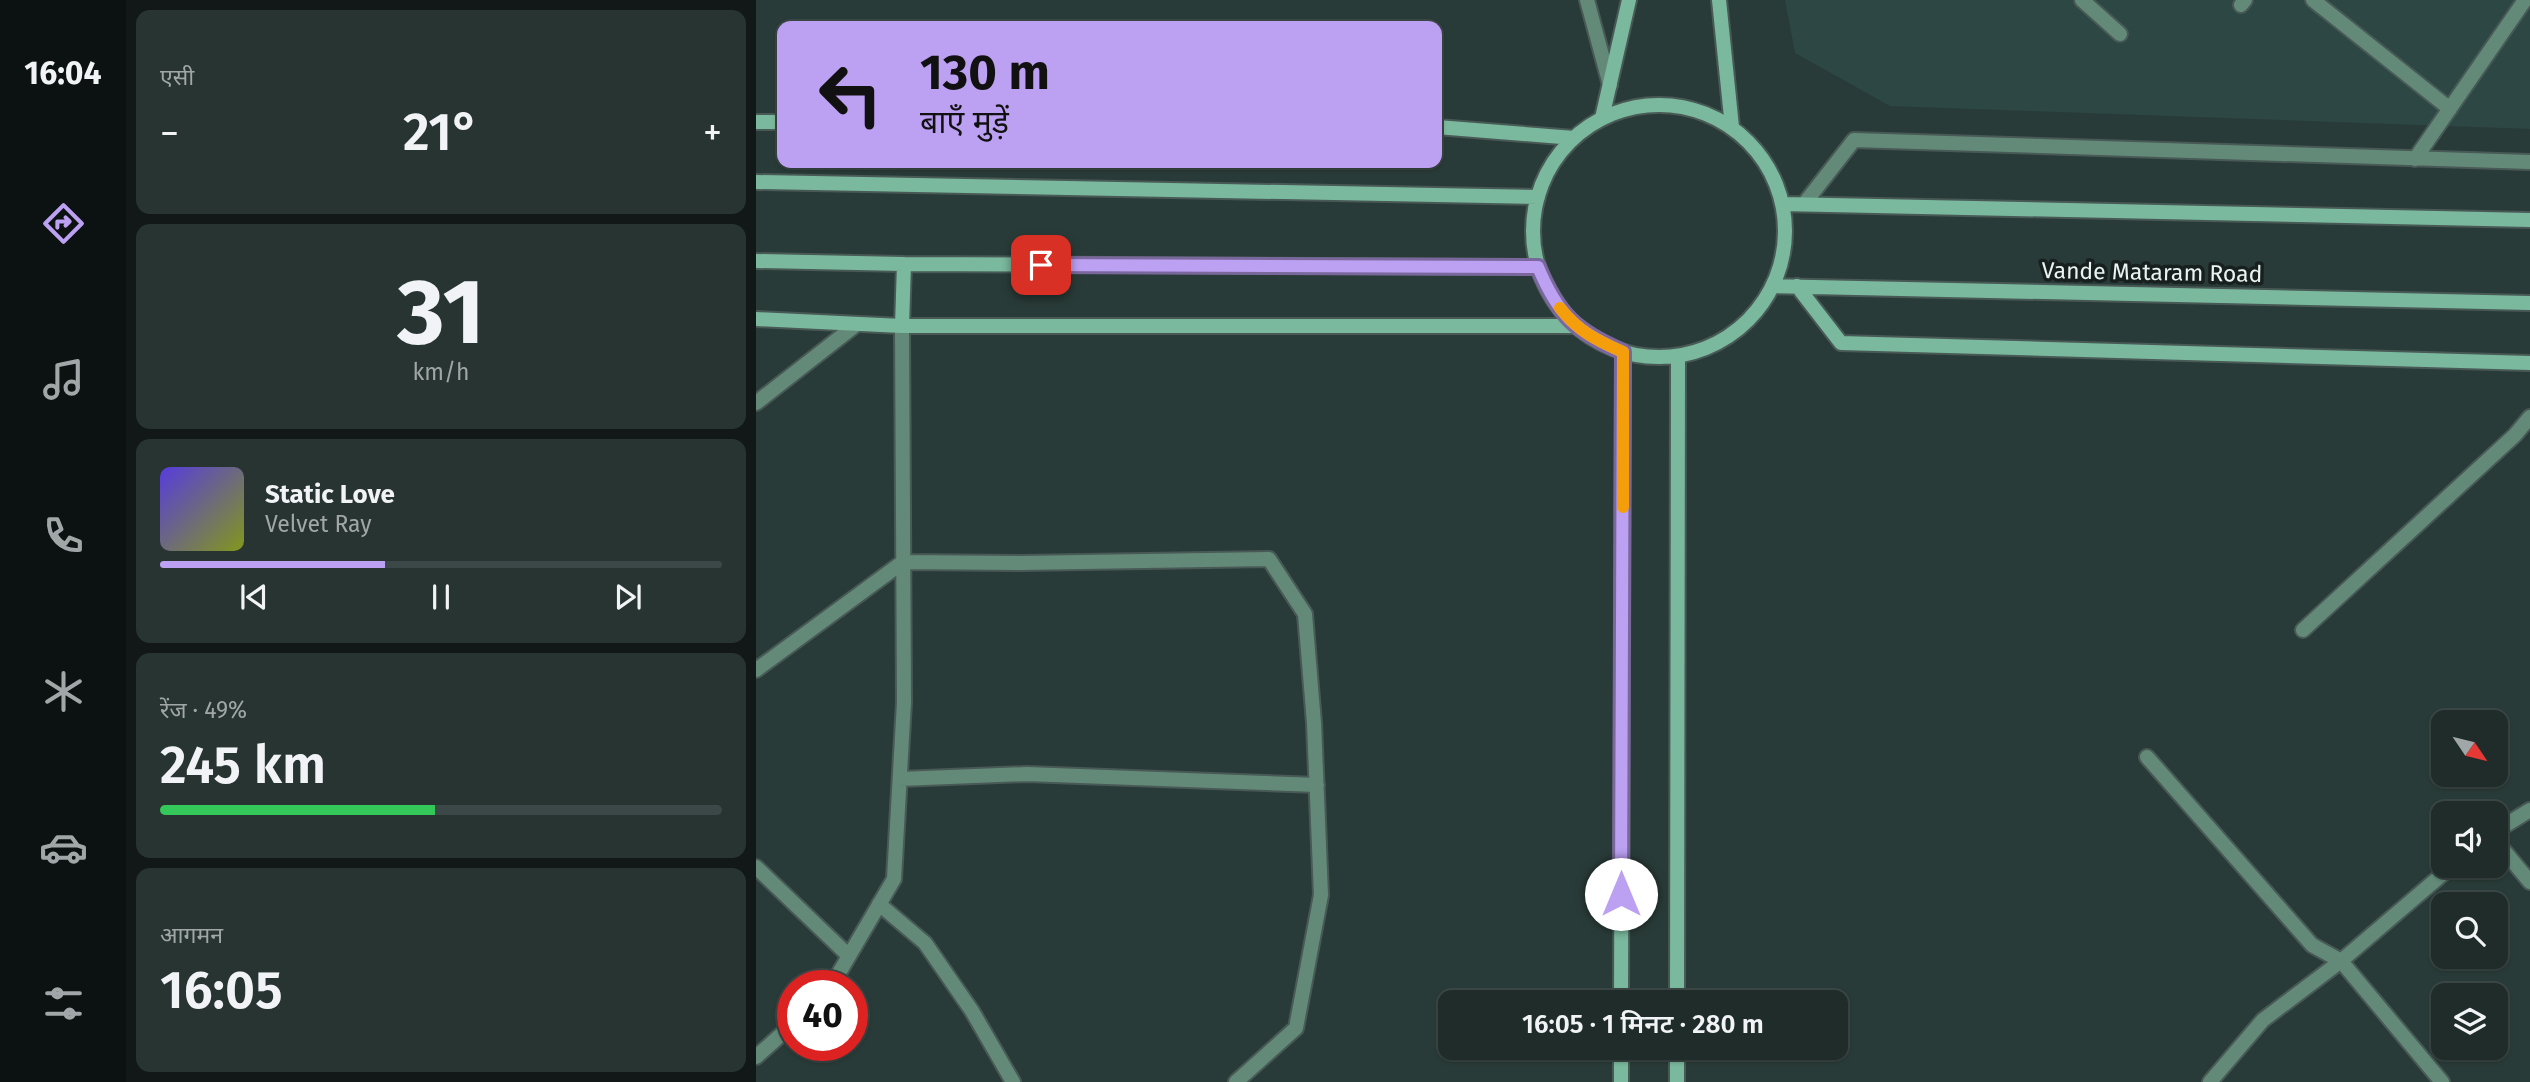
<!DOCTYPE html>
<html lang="hi">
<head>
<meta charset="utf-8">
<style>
  :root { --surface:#1f2c2a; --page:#273432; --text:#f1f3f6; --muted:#a1a7a8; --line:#3c4847; --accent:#bca0f2 }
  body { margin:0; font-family:"Fira Sans","Noto Sans Devanagari",sans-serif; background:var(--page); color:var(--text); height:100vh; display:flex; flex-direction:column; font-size:26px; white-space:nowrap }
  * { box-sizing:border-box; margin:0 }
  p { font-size:23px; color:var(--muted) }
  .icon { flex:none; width:38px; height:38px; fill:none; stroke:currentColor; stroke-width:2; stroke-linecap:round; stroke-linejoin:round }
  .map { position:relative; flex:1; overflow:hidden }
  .details { display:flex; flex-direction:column; gap:10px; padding:10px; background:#111817; width:630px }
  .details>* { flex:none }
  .top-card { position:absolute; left:21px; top:21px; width:665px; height:147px; border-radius:14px; box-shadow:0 2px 5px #0004,0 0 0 2px var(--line); background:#bca0f2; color:#111; overflow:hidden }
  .needle { width:46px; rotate:125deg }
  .controls { position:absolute; left:1675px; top:710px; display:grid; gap:14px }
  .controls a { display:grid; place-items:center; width:77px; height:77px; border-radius:14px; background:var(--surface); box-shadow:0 2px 5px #0004,0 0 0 2px var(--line); font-size:35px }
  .speed { position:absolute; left:21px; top:970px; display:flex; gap:14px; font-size:35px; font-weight:700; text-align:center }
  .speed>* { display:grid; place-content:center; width:91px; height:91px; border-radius:50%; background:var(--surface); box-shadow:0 2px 5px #0004,0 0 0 2px var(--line); line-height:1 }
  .speed .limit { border:10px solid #d22; background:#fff; color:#111 }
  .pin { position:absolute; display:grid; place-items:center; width:60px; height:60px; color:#fff; margin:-30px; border-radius:14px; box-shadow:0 4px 10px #0006 }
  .me { position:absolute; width:77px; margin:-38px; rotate:0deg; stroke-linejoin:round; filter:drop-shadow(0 0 5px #0008) }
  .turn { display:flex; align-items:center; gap:24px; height:147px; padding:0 28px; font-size:32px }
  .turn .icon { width:91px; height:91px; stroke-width:2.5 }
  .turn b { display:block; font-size:49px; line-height:60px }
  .big { font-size:52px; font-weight:600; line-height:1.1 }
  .details .card { flex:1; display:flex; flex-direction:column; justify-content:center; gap:10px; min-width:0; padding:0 24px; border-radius:14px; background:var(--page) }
  .details .dial { align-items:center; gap:0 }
  .dial b { font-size:91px; line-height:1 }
  .song { display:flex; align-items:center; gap:21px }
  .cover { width:84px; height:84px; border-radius:10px; background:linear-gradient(135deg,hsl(250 70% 55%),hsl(70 70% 35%)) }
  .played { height:7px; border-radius:4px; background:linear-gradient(90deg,var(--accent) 40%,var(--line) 40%) }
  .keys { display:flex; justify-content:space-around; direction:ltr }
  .heat { display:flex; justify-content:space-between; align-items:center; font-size:38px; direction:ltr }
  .charge { height:10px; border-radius:5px; background:linear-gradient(90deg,#34c759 49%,var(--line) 0) }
  .trip { position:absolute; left:682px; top:990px; width:410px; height:70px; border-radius:14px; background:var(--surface); box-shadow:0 2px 5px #0004,0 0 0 2px var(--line); font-weight:600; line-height:70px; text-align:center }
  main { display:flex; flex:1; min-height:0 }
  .menu { display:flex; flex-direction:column; width:126px; justify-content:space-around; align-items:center; background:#0c1211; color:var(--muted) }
  .menu .icon { width:49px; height:49px }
  .menu .active { color:var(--accent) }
  .menu b { font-size:32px; color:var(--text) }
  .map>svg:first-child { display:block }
  .built { fill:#2c4744 }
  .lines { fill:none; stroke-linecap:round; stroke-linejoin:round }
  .lane-casing { stroke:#485956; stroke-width:18 }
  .street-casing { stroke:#485956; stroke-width:18 }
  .secondary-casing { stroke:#485956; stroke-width:18 }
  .lane { stroke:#638a78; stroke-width:14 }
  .street { stroke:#638a78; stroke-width:14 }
  .secondary { stroke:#7ab99d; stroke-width:14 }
  .route-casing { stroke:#7a689d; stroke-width:18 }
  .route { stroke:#bca0f2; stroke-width:12 }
  .slow { stroke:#f59e0b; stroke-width:12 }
  .labels { text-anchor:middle; stroke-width:7; stroke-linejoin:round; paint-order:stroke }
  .street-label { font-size:23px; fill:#e9f4f2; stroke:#18201f }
</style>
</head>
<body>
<main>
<nav class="menu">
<b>16:04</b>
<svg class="icon active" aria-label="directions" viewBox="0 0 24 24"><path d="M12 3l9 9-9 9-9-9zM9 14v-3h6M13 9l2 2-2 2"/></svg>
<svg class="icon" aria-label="music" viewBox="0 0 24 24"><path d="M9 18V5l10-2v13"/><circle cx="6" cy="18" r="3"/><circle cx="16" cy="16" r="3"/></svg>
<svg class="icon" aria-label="phone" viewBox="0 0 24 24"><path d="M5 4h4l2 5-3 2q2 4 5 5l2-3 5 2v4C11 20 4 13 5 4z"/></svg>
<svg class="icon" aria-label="climate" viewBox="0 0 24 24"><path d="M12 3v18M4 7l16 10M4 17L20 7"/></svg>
<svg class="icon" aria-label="car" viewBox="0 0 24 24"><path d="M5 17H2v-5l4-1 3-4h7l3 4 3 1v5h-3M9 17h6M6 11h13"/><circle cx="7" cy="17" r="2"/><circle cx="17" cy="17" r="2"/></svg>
<svg class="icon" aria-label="filters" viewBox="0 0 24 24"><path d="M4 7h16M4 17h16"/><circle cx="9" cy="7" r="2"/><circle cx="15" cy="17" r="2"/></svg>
</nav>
<section class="details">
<div class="card"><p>एसी</p>
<div class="heat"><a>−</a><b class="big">21°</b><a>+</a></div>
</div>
<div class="card dial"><b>31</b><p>km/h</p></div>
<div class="card">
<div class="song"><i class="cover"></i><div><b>Static Love</b><p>Velvet Ray</p></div></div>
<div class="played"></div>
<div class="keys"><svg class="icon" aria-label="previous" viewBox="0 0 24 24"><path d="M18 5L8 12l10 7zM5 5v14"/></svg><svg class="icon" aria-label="pause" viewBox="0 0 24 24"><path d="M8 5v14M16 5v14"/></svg><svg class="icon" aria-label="next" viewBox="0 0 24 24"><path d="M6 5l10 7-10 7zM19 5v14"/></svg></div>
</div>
<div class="card"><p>रेंज · 49%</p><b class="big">245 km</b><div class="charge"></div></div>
<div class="card"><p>आगमन</p><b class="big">16:05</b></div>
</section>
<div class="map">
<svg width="1774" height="1082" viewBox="0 0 1774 1082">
  <rect width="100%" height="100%" fill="#293b38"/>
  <path class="built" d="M1029,0H1774V129L1134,106L1039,53Z"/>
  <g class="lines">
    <g class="lane-casing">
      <path id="lane" d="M831,0L854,85
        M1547,630L1759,435L1774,417"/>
    </g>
    <g class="street-casing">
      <path id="street" d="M1326,0L1364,34
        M1557,0L1694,109
        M1485,5L1489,0
        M1659,159L1769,0
        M1048,204L1098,140L1774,162
        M0,403L101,324
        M0,670L147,562L265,563L513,559L549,614L558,723L565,895L540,1028L480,1082
        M1391,757L1556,945L1585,961L1686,1082
        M144,779L271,774L561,785
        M1740,831L1774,810
        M1740,841L1774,882
        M0,867L93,956
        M123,904L169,943L216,1011L257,1082
        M76,985L138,879L148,702L146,326
        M0,1057L37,1024
        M1454,1082L1507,1020L1585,961L1696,866"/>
    </g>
    <g class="secondary-casing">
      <path id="secondary" d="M963,0L976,127
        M777 231a126 126 0 1 1 252 0a126 126 0 1 1-252 0Z
        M846,118L873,0
        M0,122H26
        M681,127L818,138
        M0,182L782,197
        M1027,204L1774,220
        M0,261L148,264L782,267
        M1016,286L1774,303
        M1041,286L1085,343L1774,363
        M0,319L146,326L148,264
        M146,326H818
        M865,1003L867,352
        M921,1003L922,356
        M865,1082V1048
        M921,1082V1048"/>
    </g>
    <use href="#lane" class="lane"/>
    <use href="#street" class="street"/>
    <use href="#secondary" class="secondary"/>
  </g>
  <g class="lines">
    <g class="route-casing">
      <path id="route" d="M285,265L782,267C802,315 820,332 867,352L865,894"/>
    </g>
    <use href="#route" class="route"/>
    <path class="slow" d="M804,308C823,332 840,340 867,352V507"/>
  </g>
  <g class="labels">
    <g class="street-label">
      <text transform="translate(1396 272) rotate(1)" y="8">Vande Mataram Road</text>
    </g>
  </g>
</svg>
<div class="controls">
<a><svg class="needle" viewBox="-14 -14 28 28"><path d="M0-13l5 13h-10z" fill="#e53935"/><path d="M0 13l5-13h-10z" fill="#a1a7a8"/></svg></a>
<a><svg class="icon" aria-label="sound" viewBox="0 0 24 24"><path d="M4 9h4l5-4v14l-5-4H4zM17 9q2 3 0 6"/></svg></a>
<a><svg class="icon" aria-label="search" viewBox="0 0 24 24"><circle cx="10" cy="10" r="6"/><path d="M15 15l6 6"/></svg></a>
<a><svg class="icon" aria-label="layers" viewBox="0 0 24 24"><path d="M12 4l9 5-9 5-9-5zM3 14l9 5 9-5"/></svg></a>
</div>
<div class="speed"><div class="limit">40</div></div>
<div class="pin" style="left:285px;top:265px;background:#d93025"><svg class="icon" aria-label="arrive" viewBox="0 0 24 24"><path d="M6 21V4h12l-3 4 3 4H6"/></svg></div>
<svg class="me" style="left:865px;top:894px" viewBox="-20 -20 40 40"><circle r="19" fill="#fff"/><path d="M0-13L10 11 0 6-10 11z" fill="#bca0f2"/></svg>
<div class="trip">16:05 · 1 मिनट · 280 m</div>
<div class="top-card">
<div class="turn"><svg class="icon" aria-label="left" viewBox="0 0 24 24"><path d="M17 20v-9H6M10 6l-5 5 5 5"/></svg><div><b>130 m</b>बाएँ मुड़ें</div></div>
</div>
</div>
</main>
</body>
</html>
